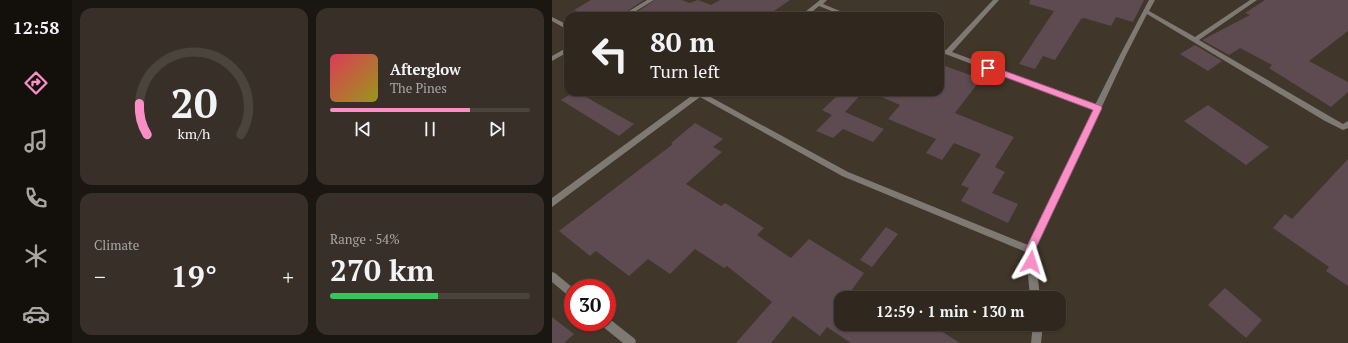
<!DOCTYPE html>
<html lang="en">
<head>
<meta charset="utf-8">
<style>
  :root { --surface:#30281f; --page:#383028; --text:#f1f3f6; --muted:#a8a6a4; --line:#4b443d; --accent:#fa8fc7 }
  body { margin:0; font-family:"PT Serif",serif; background:var(--page); color:var(--text); height:100vh; display:flex; flex-direction:column; font-size:15px; white-space:nowrap }
  * { box-sizing:border-box; margin:0 }
  p { font-size:13px; color:var(--muted) }
  .icon { flex:none; width:22px; height:22px; fill:none; stroke:currentColor; stroke-width:2; stroke-linecap:round; stroke-linejoin:round }
  .map { position:relative; flex:1; overflow:hidden }
  .panel { display:flex; flex-direction:column; gap:8px; padding:8px; background:#1a1611; width:480px }
  .panel>* { flex:none }
  .hud { position:absolute; left:12px; top:12px; width:380px; height:84px; border-radius:12px; box-shadow:0 1px 3px #0004,0 0 0 1px var(--line); background:#30281f; color:var(--text); overflow:hidden }
  .speed { position:absolute; left:12px; top:279px; display:flex; gap:8px; font-size:20px; font-weight:700; text-align:center }
  .speed>* { display:grid; place-content:center; width:52px; height:52px; border-radius:50%; background:var(--surface); box-shadow:0 1px 3px #0004,0 0 0 1px var(--line); line-height:1 }
  .speed .limit { border:6px solid #d22; background:#fff; color:#111 }
  .pin { position:absolute; display:grid; place-items:center; width:34px; height:34px; color:#fff; margin:-17px; border-radius:8px; box-shadow:0 2px 6px #0006 }
  .me { position:absolute; width:44px; margin:-22px; rotate:6deg; stroke-linejoin:round; filter:drop-shadow(0 0 3px #0008) }
  .turn { display:flex; align-items:center; gap:14px; height:84px; padding:0 20px; font-size:18px }
  .turn .icon { width:52px; height:52px; stroke-width:2.5 }
  .turn b { display:block; font-size:28px; line-height:34px }
  .big { font-size:30px; font-weight:700; line-height:1.1 }
  .panel .tile { flex:1; display:flex; flex-direction:column; justify-content:center; gap:6px; min-width:0; padding:0 14px; border-radius:12px; background:var(--page) }
  .panel .dial { align-items:center; gap:0 }
  .dial svg { height:104px; overflow:visible; fill:none; stroke:var(--line); stroke-width:7; stroke-linecap:round; text-anchor:middle }
  .dial text { fill:var(--text); stroke:none }
  .song { display:flex; align-items:center; gap:12px }
  .cover { width:48px; height:48px; border-radius:6px; background:linear-gradient(135deg,hsl(350 70% 55%),hsl(60 70% 35%)) }
  .played { height:4px; border-radius:2px; background:linear-gradient(90deg,var(--accent) 70%,var(--line) 70%) }
  .keys { display:flex; justify-content:space-around; direction:ltr }
  .heat { display:flex; justify-content:space-between; align-items:center; font-size:22px; direction:ltr }
  .charge { height:6px; border-radius:3px; background:linear-gradient(90deg,#34c759 54%,var(--line) 0) }
  .panel .tiles { flex:1; display:grid; gap:8px; grid-template-columns:repeat(2,1fr) }
  .trip { position:absolute; left:282px; top:291px; width:232px; height:40px; border-radius:12px; background:var(--surface); box-shadow:0 1px 3px #0004,0 0 0 1px var(--line); font-weight:700; line-height:40px; text-align:center }
  main { display:flex; flex:1; min-height:0 }
  .tab-bar { display:flex; flex-direction:column; width:72px; justify-content:space-around; align-items:center; background:#13100c; color:var(--muted) }
  .tab-bar .icon { width:28px; height:28px }
  .tab-bar .selected { color:var(--accent) }
  .tab-bar b { font-size:18px; color:var(--text) }
  .map>svg:first-child { display:block }
  .building { fill:#5d4b51 }
  .lines { fill:none; stroke-linecap:round; stroke-linejoin:round }
  .minor { fill:#7f7973; fill-rule:evenodd }
  .route { fill:#fa8fc7; stroke:#a25d81 }
</style>
</head>
<body>
<main>
<nav class="tab-bar">
<b>12:58</b>
<svg class="icon selected" aria-label="directions" viewBox="0 0 24 24"><path d="M12 3l9 9-9 9-9-9zM9 14v-3h6M13 9l2 2-2 2"/></svg>
<svg class="icon" aria-label="music" viewBox="0 0 24 24"><path d="M9 18V5l10-2v13"/><circle cx="6" cy="18" r="3"/><circle cx="16" cy="16" r="3"/></svg>
<svg class="icon" aria-label="phone" viewBox="0 0 24 24"><path d="M5 4h4l2 5-3 2q2 4 5 5l2-3 5 2v4C11 20 4 13 5 4z"/></svg>
<svg class="icon" aria-label="climate" viewBox="0 0 24 24"><path d="M12 3v18M4 7l16 10M4 17L20 7"/></svg>
<svg class="icon" aria-label="car" viewBox="0 0 24 24"><path d="M5 17H2v-5l4-1 3-4h7l3 4 3 1v5h-3M9 17h6M6 11h13"/><circle cx="7" cy="17" r="2"/><circle cx="17" cy="17" r="2"/></svg>
</nav>
<section class="panel">
<div class="tiles">
<div class="tile dial"><svg viewBox="0 0 100 80">
<path d="M14 69A42 42 0 1 1 86 69"/>
<path d="M14 69A42 42 0 0 1 8 45" stroke="#fa8fc7"/>
<text x="50" y="56" font-size="32" font-weight="700">20</text>
<text x="50" y="72" font-size="11">km/h</text>
</svg></div>
<div class="tile">
<div class="song"><i class="cover"></i><div><b>Afterglow</b><p>The Pines</p></div></div>
<div class="played"></div>
<div class="keys"><svg class="icon" aria-label="previous" viewBox="0 0 24 24"><path d="M18 5L8 12l10 7zM5 5v14"/></svg><svg class="icon" aria-label="pause" viewBox="0 0 24 24"><path d="M8 5v14M16 5v14"/></svg><svg class="icon" aria-label="next" viewBox="0 0 24 24"><path d="M6 5l10 7-10 7zM19 5v14"/></svg></div>
</div>
<div class="tile"><p>Climate</p>
<div class="heat"><a>−</a><b class="big">19°</b><a>+</a></div>
</div>
<div class="tile"><p>Range · 54%</p><b class="big">270 km</b><div class="charge"></div></div>
</div>
</section>
<div class="map">
<svg width="796" height="343" viewBox="0 0 796 343">
  <rect width="100%" height="100%" fill="#403629"/>
  <path class="building" d="M39,0H92L68,16H36L22,10Z
    M103,0H130L138,3L146,0L159,5L168,0H238L215,16H79Z
    M478,0H592L581,22L564,17L559,26L532,18L529,19L503,60L491,56L483,69L467,64L502,11L477,4Z
    M713,0H796V31L757,61L796,82V92L779,107L717,68L720,65L688,48L677,55L650,40L698,15L693,13Z
    M643,45L670,61L656,71L628,54Z
    M388,64L429,79L403,113L462,137L443,167L453,172L440,193L466,204L456,223L409,201L417,188L409,185L429,154L402,143L390,160L374,153L384,139L336,119L348,105L318,92H388Z
    M22,92H25L82,124L67,136L9,100Z
    M289,92H311L293,112L332,129L321,142L291,129L281,138L264,131L280,115L270,110Z
    M656,105L717,147L694,165L632,121Z
    M143,123L171,139L161,147L170,152L134,184L169,206L173,203L212,228L205,235L239,258L257,239L312,273L299,291L310,298H289V324H378L408,343H299L275,327L268,336L241,316L219,343H184L220,302L175,266L172,268L143,249L118,274L96,259L77,276L44,251L38,256L7,231L121,144L119,143Z
    M796,159V286L774,271L777,267L721,228L733,214L740,219Z
    M334,227L346,234L320,267L308,260Z
    M673,288L710,320L694,338L656,305Z
    M0,317L22,334L12,343H0Z"/>
  <g class="lines">
    <path class="minor" d="M95,0H102L76,16H69Z
      M268,0H275L271,4L300,16H292L267,6L255,16H248Z
      M441,0H447L400,52L543,105L568,55L597,0H603L597,11L643,37L698,0H705L647,40L791,124L796,121V128L791,130L773,121L595,14L574,55L483,250L488,298H478L474,252L290,176L148,97L0,207V198L142,94L141,92H153V94L296,172L476,245L541,110L388,52V48L394,50Z
      M0,17L16,25V30L0,21Z
      M16,47V52L0,61V56Z
      M0,272L3,273L21,288V299L18,297L0,282Z
      M55,317L83,339L84,343H71L50,326L49,322H55Z
      M481,324H491L489,343H479Z"/>
  </g>
  <path class="route" d="M434,66H439L549,106L550,108L483,250L484,262L483,265L479,267L475,265L473,250L541,110L434,70Z"/>
</svg>
<div class="speed"><div class="limit">30</div></div>
<div class="pin" style="left:436px;top:68px;background:#d93025"><svg class="icon" aria-label="arrive" viewBox="0 0 24 24"><path d="M6 21V4h12l-3 4 3 4H6"/></svg></div>
<svg class="me" style="left:479px;top:262px" viewBox="-20 -20 40 40"><path d="M0-17L14 15 0 8-14 15z" fill="#fa8fc7" stroke="#fff" stroke-width="4"/></svg>
<div class="trip">12:59 · 1 min · 130 m</div>
<div class="hud">
<div class="turn"><svg class="icon" aria-label="left" viewBox="0 0 24 24"><path d="M17 20v-9H6M10 6l-5 5 5 5"/></svg><div><b>80 m</b>Turn left</div></div>
</div>
</div>
</main>
</body>
</html>
